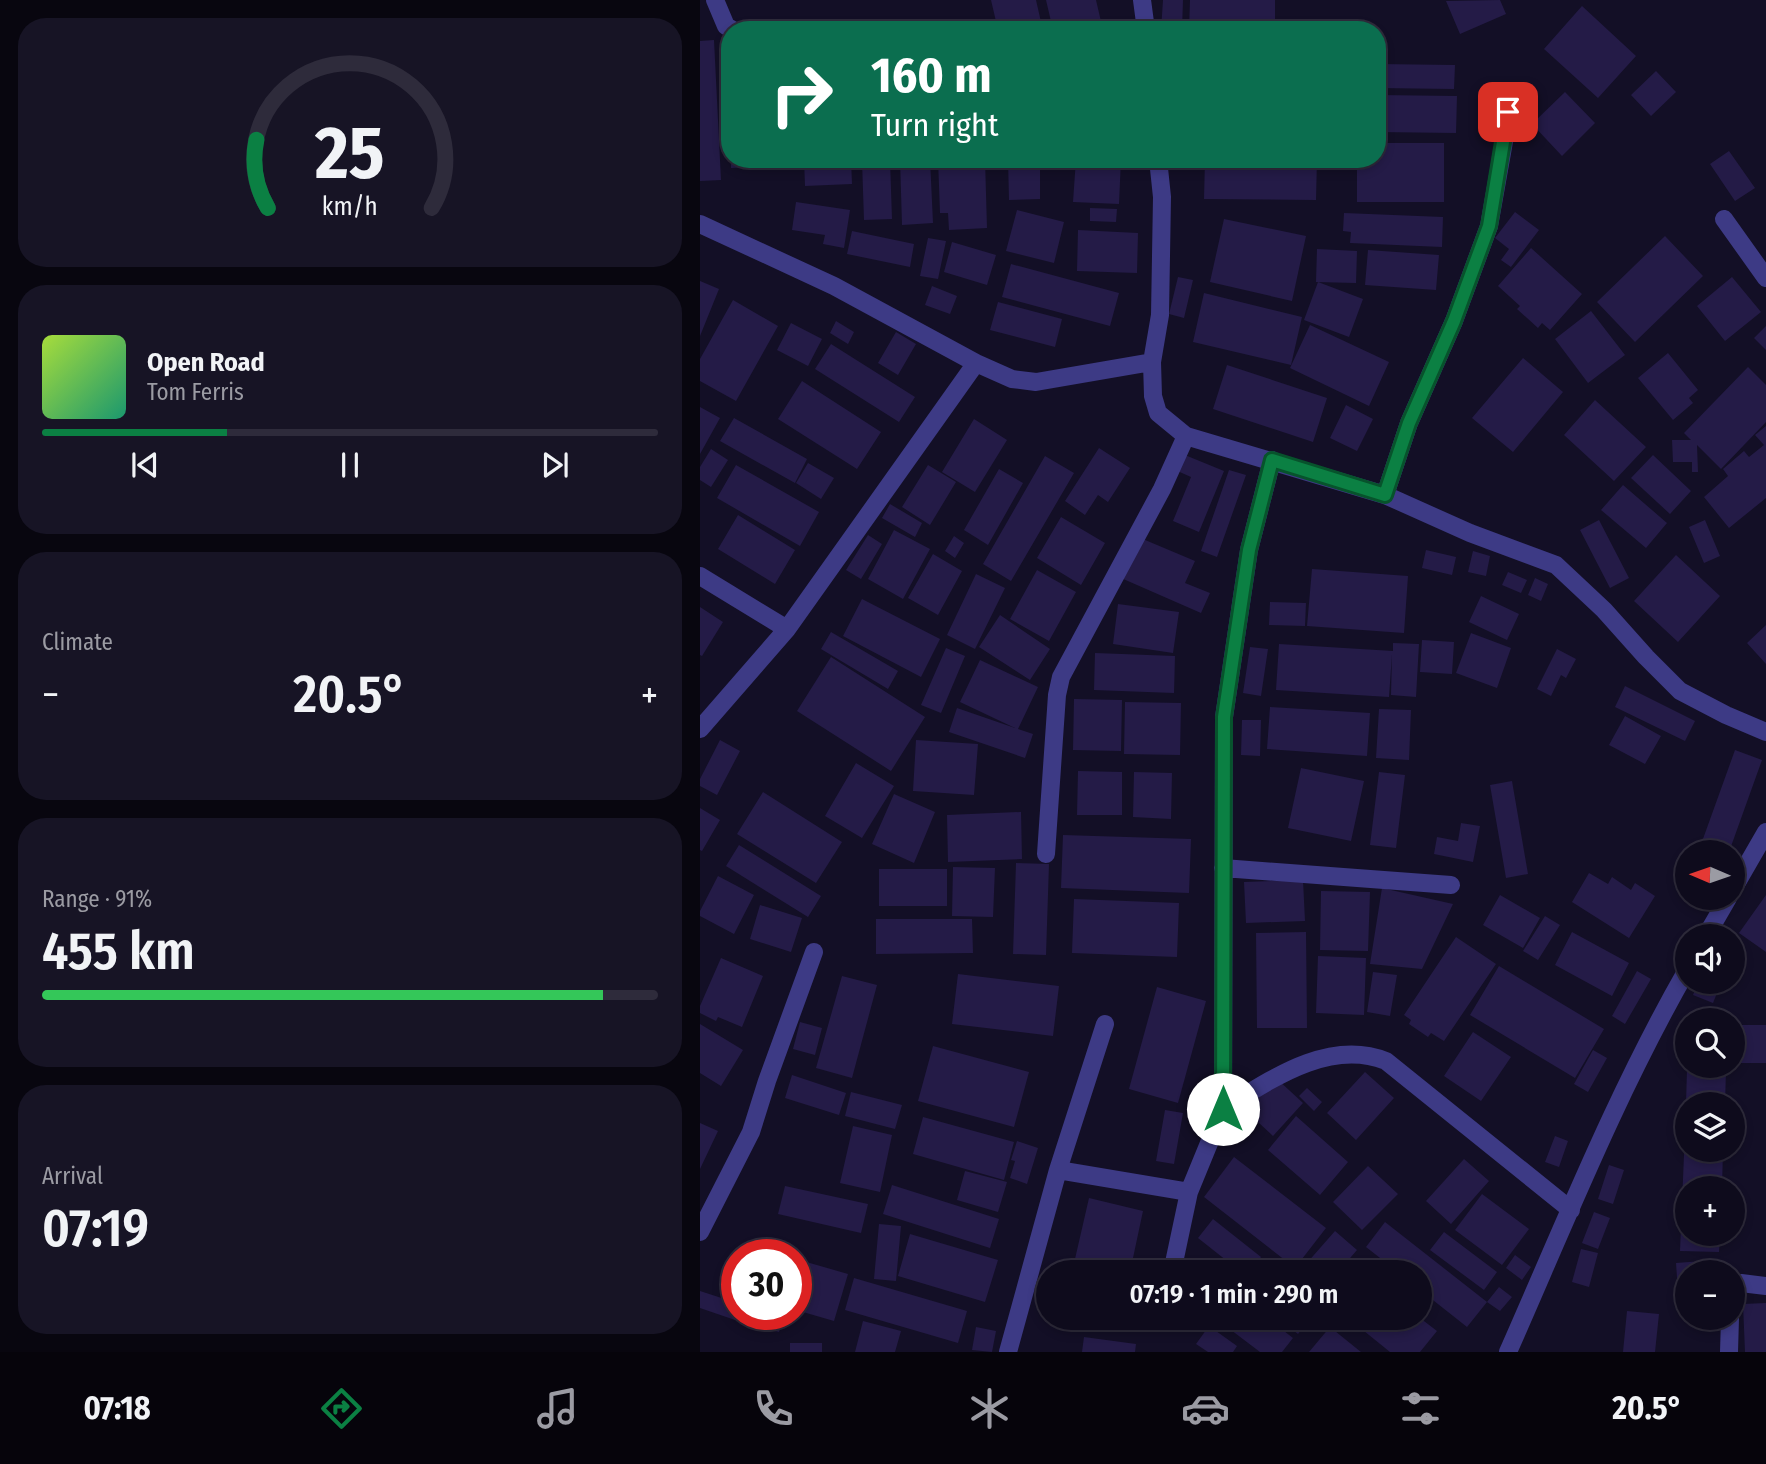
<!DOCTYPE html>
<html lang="en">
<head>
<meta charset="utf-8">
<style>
  :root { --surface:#0e0b1c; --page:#171425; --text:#f1f3f6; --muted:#9b9ba3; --line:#2e2b3b; --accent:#0b8043 }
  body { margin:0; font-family:"Fira Sans Condensed",sans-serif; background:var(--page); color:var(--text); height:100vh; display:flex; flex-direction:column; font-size:26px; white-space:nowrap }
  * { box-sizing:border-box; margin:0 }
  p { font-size:23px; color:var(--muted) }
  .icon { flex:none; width:38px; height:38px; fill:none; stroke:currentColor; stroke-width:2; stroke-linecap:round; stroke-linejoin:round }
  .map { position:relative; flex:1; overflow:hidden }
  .sheet { display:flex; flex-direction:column; gap:18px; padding:18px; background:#08060f; width:700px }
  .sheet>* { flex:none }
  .hud { position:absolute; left:21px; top:21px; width:665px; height:147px; border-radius:28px; box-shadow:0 4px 10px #0003,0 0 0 2px var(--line); background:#0b6e4f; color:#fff; overflow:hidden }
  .needle { width:46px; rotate:272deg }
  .controls { position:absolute; left:975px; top:840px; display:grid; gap:14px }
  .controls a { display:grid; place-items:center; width:70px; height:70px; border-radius:50%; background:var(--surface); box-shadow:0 4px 10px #0003,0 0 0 2px var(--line); font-size:35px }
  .speed { position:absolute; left:21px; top:1239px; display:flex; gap:14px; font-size:35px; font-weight:700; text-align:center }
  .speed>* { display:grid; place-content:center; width:91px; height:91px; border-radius:50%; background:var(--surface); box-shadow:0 4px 10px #0003,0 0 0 2px var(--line); line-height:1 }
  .speed .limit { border:10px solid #d22; background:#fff; color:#111 }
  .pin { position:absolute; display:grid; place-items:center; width:60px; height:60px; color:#fff; margin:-30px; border-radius:14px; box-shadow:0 4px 10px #0006 }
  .me { position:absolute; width:77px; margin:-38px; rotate:0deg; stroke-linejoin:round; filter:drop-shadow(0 0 5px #0008) }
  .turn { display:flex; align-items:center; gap:24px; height:147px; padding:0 35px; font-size:32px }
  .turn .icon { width:91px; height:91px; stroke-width:2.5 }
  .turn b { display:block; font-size:49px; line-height:60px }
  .big { font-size:52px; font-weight:600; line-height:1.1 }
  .sheet .tile { flex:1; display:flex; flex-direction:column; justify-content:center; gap:10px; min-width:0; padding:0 24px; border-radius:28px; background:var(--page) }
  .sheet .dial { align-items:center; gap:0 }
  .dial svg { height:182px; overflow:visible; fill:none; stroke:var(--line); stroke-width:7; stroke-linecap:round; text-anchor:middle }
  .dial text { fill:var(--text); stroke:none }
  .song { display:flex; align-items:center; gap:21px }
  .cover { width:84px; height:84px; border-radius:10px; background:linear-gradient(135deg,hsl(80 70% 55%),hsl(160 70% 35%)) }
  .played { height:7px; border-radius:4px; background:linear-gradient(90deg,var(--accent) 30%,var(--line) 30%) }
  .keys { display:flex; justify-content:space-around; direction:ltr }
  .heat { display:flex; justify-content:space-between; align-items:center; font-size:38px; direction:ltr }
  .charge { height:10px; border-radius:5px; background:linear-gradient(90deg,#34c759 91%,var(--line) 0) }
  .trip { position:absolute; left:336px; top:1260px; width:396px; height:70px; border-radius:35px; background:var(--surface); box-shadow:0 4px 10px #0003,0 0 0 2px var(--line); font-weight:600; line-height:70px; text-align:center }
  .tabs { display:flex; height:112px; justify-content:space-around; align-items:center; background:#06040b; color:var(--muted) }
  .tabs .icon { width:49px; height:49px }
  .tabs .selected { color:var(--accent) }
  .tabs b { font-size:32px; color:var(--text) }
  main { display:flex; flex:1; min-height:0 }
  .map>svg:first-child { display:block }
  .building { fill:#241b47 }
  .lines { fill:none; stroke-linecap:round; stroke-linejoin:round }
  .minor { stroke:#3d3a85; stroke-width:18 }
  .route-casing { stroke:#07532c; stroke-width:18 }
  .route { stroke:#0b8043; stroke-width:12 }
</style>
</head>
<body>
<main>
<section class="sheet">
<div class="tile dial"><svg viewBox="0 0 100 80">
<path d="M14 69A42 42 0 1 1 86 69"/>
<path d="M14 69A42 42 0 0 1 9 39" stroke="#0b8043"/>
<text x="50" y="56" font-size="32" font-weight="700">25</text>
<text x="50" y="72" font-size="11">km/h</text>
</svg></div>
<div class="tile">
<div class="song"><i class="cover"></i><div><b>Open Road</b><p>Tom Ferris</p></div></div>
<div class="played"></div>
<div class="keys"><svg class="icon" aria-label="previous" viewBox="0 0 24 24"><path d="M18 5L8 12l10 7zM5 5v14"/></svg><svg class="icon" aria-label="pause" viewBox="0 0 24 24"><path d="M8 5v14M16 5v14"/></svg><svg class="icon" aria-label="next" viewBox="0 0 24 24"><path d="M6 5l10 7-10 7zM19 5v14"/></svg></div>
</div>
<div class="tile"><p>Climate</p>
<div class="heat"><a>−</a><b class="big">20.5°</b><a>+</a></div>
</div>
<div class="tile"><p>Range · 91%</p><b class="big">455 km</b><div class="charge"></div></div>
<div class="tile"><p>Arrival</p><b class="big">07:19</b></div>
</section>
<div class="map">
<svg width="1066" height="1352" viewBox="0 0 1066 1352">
  <rect width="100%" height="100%" fill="#130f26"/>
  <path class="building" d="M291,0H336L341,22L298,30Z
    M346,0H396L403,30H353Z
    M463,0H483L482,30H461Z
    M490,0H575V30H489Z
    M800,0L806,14L760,34L746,1Z
    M882,6L936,56L898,98L844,49Z
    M14,40L21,180L0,181V41Z
    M677,64L755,65L754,89L677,88Z
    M956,71L976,92L951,116L931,95Z
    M865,92L895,123L862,156L832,124Z
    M677,95L757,96L756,133L677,132Z
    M677,143H744V202H657V159H677Z
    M1029,151L1055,188L1035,201L1010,164Z
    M31,159H84V166L31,168Z
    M104,159H151L152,184L105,186Z
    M200,159H230L233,223L202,225Z
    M238,159H285L287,228L249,230L248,213H240Z
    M308,159H340V199L309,200Z
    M376,159H421L419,204L373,202Z
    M505,159H617L616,200L504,199Z
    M190,160L192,219L164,220L162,161Z
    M96,202L150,210L144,248L123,244L125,235L92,230Z
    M390,208L417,209L416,222L390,221Z
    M317,210L364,222L354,263L306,251Z
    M815,212L839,230L811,267L801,260L809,249L795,238Z
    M644,213L743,217L742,247L650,243L651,232L643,231Z
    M524,219L606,236L592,301L510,282Z
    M378,230L438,233L437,273L377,271Z
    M152,231L214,244L210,267L147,254Z
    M965,236L1003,276L935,342L897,302Z
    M228,238L246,241L238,279L220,276Z
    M252,242L296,255L287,285L244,272Z
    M831,248L882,294L850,330L842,323L838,328L817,309L820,306L798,286Z
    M617,249L657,251L656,283L616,282Z
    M668,250L739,255L736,290L665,285Z
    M311,264L419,293L410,326L302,297Z
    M478,277L493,280L484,318L469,314Z
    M1032,277L1061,312L1025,341L997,306Z
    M0,281L19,289L0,336Z
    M618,282L663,299L649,337L604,320Z
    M232,286L257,296L250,314L225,305Z
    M504,293L602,317L591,365L493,342Z
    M33,300L78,326L36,401L0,381V359Z
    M298,302L362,319L355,347L290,330Z
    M891,311L925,355L888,383L855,339Z
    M136,321L154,332L148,344L130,333Z
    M91,323L122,339L108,366L77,350Z
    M610,325L689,362L669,406L590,368Z
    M1066,326V350L1054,338Z
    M196,332L216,344L198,375L178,363Z
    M131,344L215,397L199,422L115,369Z
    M968,353L998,390L989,398L993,403L973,420L938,378Z
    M823,358L863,392L813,452L772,418Z
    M527,365L627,398L613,442L513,409Z
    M1048,367L1066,385V422L1021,469L997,445L998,472H992V462H973L972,440H991L984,433Z
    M102,381L181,432L157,469L78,419Z
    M895,400L946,447L914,481L864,435Z
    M646,405L673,419L657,451L630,438Z
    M0,407L20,418L0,454Z
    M34,418L107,459L95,483L20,441Z
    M274,419L307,440L275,492L242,472Z
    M1066,426V498L1029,528L1004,497L1028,476L1023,469L1044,451L1049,457L1064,445L1055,435Z
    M399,448L430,468L408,502L398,495L385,515L365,501Z
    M11,449L28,460L11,487L0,480V467Z
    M480,453L524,471L499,532L473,521L491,477L473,469Z
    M953,455L991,491L970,514L931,478Z
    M345,456L374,473L311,581L283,564Z
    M108,463L134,478L121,499L96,483Z
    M36,465L119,512L100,546L17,498Z
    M228,465L256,482L230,525L202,507Z
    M299,469L323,483L288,545L264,530Z
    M529,470L546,475L517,557L501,551Z
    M923,485L967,523L946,548L901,510Z
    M190,504L222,523L215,537L182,518Z
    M38,515L95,550L75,584L18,549Z
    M361,517L405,543L381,585L337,558Z
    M899,520L929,578L910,588L880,530Z
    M1005,520L1020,556L1004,563L989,527Z
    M194,530L230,549L203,599L168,579Z
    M168,535L182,544L161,579L146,570Z
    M254,536L264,543L255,558L245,551Z
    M438,537L495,561L485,583L510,593L501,613L421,578Z
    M726,550L756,557L752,575L722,568Z
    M773,551L790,556L786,576L768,572Z
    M233,554L262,571L238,615L208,598Z
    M976,555L1020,596L978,642L934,601Z
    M612,569L708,576L704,633L607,626Z
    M337,570L376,592L349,641L310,619Z
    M808,572L827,580L821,593L802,585Z
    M276,574L305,588L275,649L247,635Z
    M835,578L848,584L841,601L828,595Z
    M781,596L819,614L807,640L769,622Z
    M162,599L240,639L221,677L143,636Z
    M570,602L606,603L605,626L569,625Z
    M418,604L479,612L473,653L413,644Z
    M0,607L23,622L2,656L0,655Z
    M300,615L350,649L330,680L279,647Z
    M1066,625V664L1047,643Z
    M131,632L198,671L188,689L121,649Z
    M771,633L811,648L797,688L756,673Z
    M722,640L754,642L752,674L720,672Z
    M693,643L719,644L716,697L691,695L692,654L689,697L576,690L579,644L693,651Z
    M550,647L568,649L561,696L543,693Z
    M246,648L265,656L241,713L221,705Z
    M857,649L876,659L866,678L861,675L851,696L837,689Z
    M395,653L475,656L474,693L394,690Z
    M131,657L225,717L191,771L97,711Z
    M280,660L338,687L318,729L333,734L325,758L249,732L257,708L315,728L260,702Z
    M925,686L995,721L985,741L915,707Z
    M374,699L422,700L421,751L373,750Z
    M425,702L481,703L480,755L424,754Z
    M570,707L670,713L667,756L567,749Z
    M679,709L711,710L709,760L676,758Z
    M925,716L961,736L945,764L909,745Z
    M542,720H561L560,756L541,755Z
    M20,740L40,751L17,795L0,786V779Z
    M216,740L278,744L274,795L213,791Z
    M1035,750L1062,760L1029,852H1006L999,850Z
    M156,763L194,786L162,838L125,816Z
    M601,768L664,781L651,841L588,828Z
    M378,771L422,772V815H377Z
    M434,772L472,773L471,819L433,817Z
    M679,772L705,775L696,848L670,845Z
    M812,781L828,874L806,878L790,785Z
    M63,792L142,842L116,883L37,834Z
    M194,794L235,812L214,863L172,844Z
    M0,808L20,820L2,851L0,850Z
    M321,812L322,859L248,862L247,815Z
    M761,823L780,826L773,862L734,854L737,837L758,841Z
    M363,835L491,839L489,893L361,888Z
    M39,845L121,896L108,917L26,866Z
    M316,863L349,864L346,955L313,954Z
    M253,867L295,868L293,917L252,916Z
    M179,869H247V906H179Z
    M987,870V887L979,882Z
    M889,873L908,884L912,877L931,890L935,883L955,896L929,938L872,902Z
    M18,876L54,895L34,934L0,916V911Z
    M603,880L605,921L546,923L544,882Z
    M682,888L753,904L722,969L670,964Z
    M621,891L670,892L668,951L620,950Z
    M800,895L840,918L823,948L783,925Z
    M1066,895V952L1039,933Z
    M374,899L479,903L477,957L372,953Z
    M60,905L102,918L91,952L50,939Z
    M845,916L860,925L838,960L823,951Z
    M176,919H272L273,953L176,954Z
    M606,932L607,1028H557L556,933Z
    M872,932L929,963L912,996L855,965Z
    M756,937L796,964L744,1041L731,1033L728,1037L709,1024L711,1020L704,1015Z
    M618,956L666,958L664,1015L616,1013Z
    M21,958L63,976L42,1027L18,1017L16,1021L0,1013V1006Z
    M799,966L904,1029L875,1078L770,1015Z
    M937,971L951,979L925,1024L912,1016Z
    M673,972L697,975L690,1016L667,1012Z
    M258,974L359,986L353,1036L252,1024Z
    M142,976L177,985L152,1078L116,1068Z
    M998,982L1019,988L1013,1003L993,995Z
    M457,987L506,1001L478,1103L429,1089Z
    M100,1022L122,1028L115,1055L93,1049Z
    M0,1024L43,1050L21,1086L0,1073Z
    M1032,1025H1066V1063H1032Z
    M773,1032L811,1057L781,1101L744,1076Z
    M233,1046L329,1072L314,1127L218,1101Z
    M893,1050L907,1058L888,1092L874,1084Z
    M987,1069L1026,1071L1025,1104H986Z
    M665,1072L694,1098L656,1140L627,1113Z
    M92,1075L146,1093L139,1115L85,1098Z
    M576,1078L603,1103L573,1136L546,1111Z
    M607,1088L622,1102L614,1111L599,1096Z
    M151,1092L202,1105L195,1129L145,1116Z
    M465,1110L483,1113L474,1164L456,1161Z
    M596,1116L648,1162L620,1195L568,1150Z
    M223,1117L314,1142L304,1180L213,1154Z
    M0,1123L18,1131L0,1169Z
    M153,1126L192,1135L180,1192L140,1183Z
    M985,1131H987V1150H1023L1022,1188H987V1234H1020L1019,1252L980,1251Z
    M855,1136L868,1141L859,1167L845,1162Z
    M317,1141L338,1148L327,1184L310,1178L315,1161L311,1160Z
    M534,1157L626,1228L595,1268L504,1197Z
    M764,1159L789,1181L751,1224L726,1201Z
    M909,1165L924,1170L913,1204L898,1199Z
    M668,1166L698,1194L662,1230L633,1202Z
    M265,1171L307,1182L298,1212L257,1200Z
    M192,1185L299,1219L290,1248L183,1214Z
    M85,1186L168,1204L161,1233L78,1214Z
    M782,1194L829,1229L802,1265L755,1230Z
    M389,1198L443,1211L430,1272H372Z
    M894,1212L910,1218L898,1249L882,1243Z
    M513,1219L561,1257L550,1272H541L498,1238Z
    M685,1222L787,1302L767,1327L719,1289V1272H698L666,1247Z
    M179,1224L201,1226L196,1281L174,1279Z
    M635,1231L657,1250L638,1272H599Z
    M744,1232L797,1272L784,1290L730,1250Z
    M210,1234L298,1260L285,1302L198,1276Z
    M47,1245L78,1254V1255H45Z
    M881,1249L898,1253L889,1287L872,1282Z
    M815,1255L831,1267L822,1280L806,1268Z
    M96,1259L148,1274L134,1321L96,1310Z
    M1016,1260L1017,1272H987V1291L978,1292L976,1263Z
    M656,1265L664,1272H650Z
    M154,1278L267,1311L258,1343L145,1310Z
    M799,1287L812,1297L800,1311L787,1302Z
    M0,1291L37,1303L35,1320L0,1308Z
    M1066,1303V1352H1045L1043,1304Z
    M927,1311L959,1314L955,1352H923Z
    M63,1314L83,1316L79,1332L59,1327Z
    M541,1318H567L593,1338L582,1352H560L531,1330Z
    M578,1318H611L598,1334Z
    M648,1318H720L737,1331L720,1352H690Z
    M163,1321L201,1331L195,1352H155Z
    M509,1326L537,1346L533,1352H508L496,1344Z
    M276,1327L296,1331L292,1352L272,1350Z
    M630,1327L661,1352H609Z
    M384,1337L436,1344L435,1352H382Z
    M90,1343H122V1352H90Z"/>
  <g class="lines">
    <path class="minor" d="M15,0L26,26L33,30
      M442,0L446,30
      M458,159L462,197L460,315L452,362L453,396L458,413L486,436L685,495L770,533L856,565L904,610L946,657L980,691L1026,715L1066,732
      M1024,219L1066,278
      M0,224L134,286L276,363
      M685,495L709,423L754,321L789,226L813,91
      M0,576L87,629
      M0,729L87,629L276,363L312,379L336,382L452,362
      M346,854L357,695L361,677L462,489L486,436
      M523,868L751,885
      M1032,891L1066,832
      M1006,936L1028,898
      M523,1109C570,1080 629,1038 686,1061L871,1210
      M358,1170L489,1192
      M0,1232L51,1132L67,1081L114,952
      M472,1272L489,1192L523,1109L524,717L549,550L572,460
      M1032,1291L1041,1283L1066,1286
      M308,1352L358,1170L405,1024
      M808,1352C865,1223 917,1092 987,970
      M1029,1352L1030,1318"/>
  </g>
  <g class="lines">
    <g class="route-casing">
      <path id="route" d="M523,1109L524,717L549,550L572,460L685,495L709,423L754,321L789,226L808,112"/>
    </g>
    <use href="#route" class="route"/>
  </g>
</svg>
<div class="controls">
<a><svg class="needle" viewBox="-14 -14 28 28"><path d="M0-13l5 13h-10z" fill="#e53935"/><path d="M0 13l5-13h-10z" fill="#9b9ba3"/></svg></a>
<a><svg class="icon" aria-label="sound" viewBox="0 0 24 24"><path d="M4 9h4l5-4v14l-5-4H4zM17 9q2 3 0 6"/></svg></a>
<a><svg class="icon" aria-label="search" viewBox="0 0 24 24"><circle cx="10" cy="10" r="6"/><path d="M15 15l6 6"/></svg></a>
<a><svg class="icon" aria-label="layers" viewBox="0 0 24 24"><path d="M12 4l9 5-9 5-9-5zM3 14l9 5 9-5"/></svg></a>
<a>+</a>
<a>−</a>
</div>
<div class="speed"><div class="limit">30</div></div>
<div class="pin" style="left:808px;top:112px;background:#d93025"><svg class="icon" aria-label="arrive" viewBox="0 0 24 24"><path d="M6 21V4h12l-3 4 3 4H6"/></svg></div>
<svg class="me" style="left:523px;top:1109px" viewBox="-20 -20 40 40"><circle r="19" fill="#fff"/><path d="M0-13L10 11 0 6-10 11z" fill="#0b8043"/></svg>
<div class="trip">07:19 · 1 min · 290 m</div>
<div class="hud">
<div class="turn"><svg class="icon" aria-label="right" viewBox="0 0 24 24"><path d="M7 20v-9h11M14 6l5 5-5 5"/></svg><div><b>160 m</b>Turn right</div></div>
</div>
</div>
</main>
<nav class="tabs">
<b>07:18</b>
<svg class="icon selected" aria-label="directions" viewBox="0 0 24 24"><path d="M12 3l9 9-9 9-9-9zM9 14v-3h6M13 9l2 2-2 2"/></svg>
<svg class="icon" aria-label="music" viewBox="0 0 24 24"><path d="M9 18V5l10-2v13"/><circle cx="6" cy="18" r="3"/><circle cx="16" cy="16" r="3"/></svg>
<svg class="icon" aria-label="phone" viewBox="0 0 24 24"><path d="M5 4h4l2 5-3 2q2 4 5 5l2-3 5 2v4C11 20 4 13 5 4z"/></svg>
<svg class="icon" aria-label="climate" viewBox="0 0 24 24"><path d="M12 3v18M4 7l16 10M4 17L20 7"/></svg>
<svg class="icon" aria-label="car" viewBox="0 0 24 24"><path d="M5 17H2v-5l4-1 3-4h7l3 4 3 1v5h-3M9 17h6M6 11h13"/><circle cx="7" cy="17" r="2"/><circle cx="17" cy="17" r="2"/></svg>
<svg class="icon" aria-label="filters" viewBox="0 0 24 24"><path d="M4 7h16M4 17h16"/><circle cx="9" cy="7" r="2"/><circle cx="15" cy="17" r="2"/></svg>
<b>20.5°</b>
</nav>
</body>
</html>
